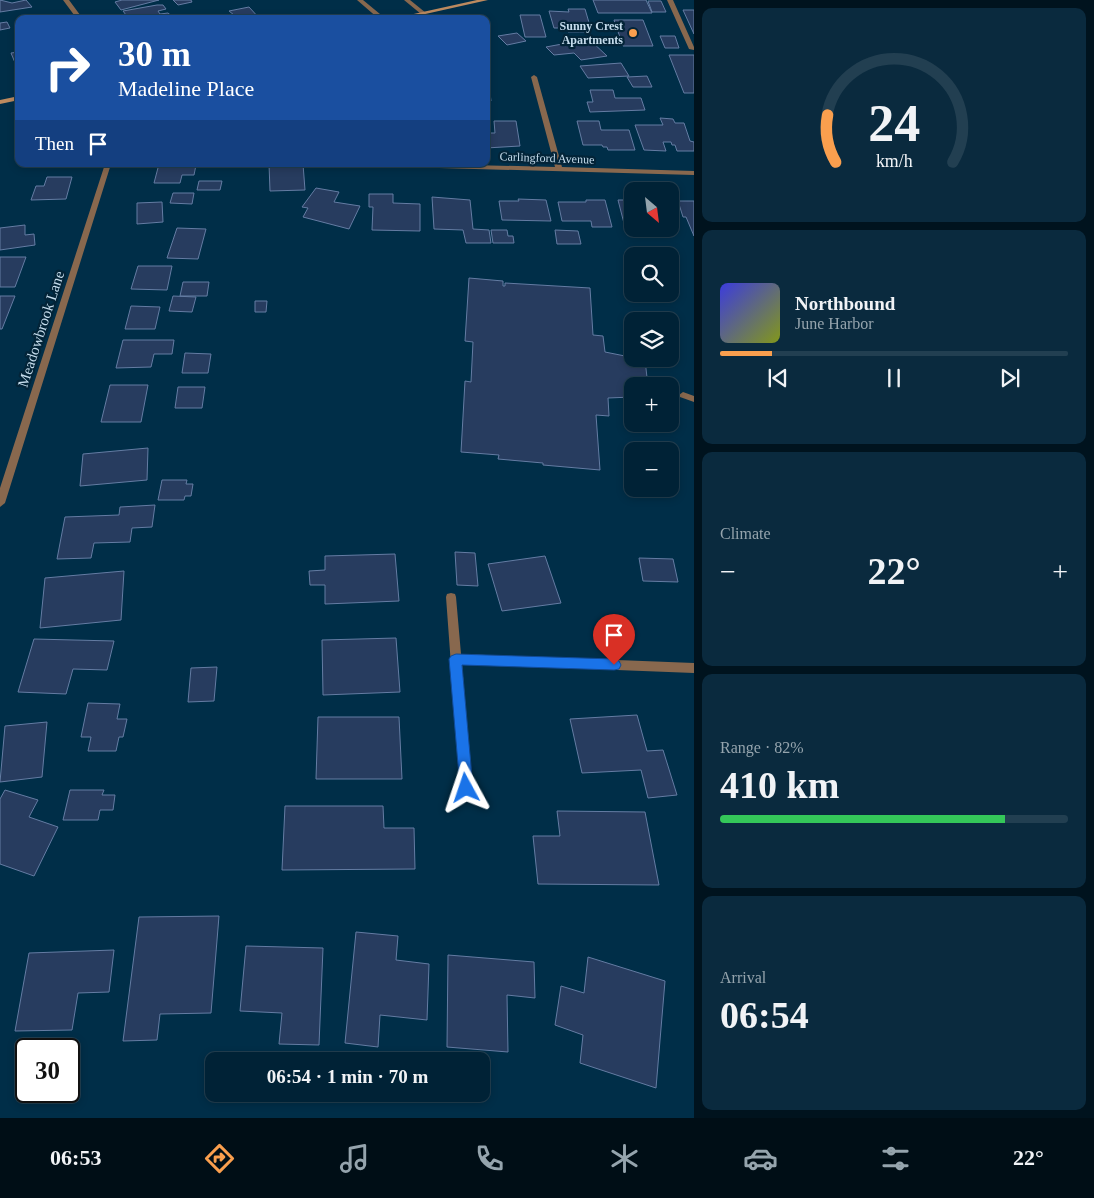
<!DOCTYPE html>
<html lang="en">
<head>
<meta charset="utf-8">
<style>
  :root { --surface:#002236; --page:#0a2a3e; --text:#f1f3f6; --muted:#95a4ad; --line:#223f51; --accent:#fa9f4e }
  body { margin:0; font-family:"Times New Roman",serif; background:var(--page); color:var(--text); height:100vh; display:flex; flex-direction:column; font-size:19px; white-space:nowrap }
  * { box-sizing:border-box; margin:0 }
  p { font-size:16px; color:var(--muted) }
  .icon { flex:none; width:28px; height:28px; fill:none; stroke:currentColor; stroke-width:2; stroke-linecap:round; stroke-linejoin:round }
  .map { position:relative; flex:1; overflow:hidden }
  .details { display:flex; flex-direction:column; gap:8px; padding:8px; background:#00131e; width:400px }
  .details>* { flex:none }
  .hud { position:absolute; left:15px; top:15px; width:475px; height:152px; border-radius:10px; box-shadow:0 2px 8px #0003,0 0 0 1px var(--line); background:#1a4fa0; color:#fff; overflow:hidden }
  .needle { width:32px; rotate:152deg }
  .tools { position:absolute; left:624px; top:182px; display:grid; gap:10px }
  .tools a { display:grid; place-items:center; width:55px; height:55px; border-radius:10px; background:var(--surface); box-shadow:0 2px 8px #0003,0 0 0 1px var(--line); font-size:25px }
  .speed { position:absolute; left:15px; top:1038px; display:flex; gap:10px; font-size:25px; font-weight:700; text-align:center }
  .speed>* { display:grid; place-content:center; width:65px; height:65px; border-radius:50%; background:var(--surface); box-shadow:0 2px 8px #0003,0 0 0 1px var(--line); line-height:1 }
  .speed .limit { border:2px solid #111; border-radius:8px; background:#fff; color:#111 }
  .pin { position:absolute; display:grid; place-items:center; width:42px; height:42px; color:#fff; margin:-51px -21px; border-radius:50% 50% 50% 0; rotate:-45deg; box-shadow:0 0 5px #0007 }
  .pin .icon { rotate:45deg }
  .me { position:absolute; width:55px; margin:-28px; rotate:355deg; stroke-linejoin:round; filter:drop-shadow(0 0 4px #0008) }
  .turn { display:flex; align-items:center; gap:18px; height:105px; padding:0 20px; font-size:22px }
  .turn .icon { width:65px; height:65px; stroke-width:2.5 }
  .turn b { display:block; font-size:35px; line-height:42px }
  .then { display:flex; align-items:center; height:48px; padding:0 20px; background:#0003; gap:10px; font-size:19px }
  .big { font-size:38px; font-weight:600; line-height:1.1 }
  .details .widget { flex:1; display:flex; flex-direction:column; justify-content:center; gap:8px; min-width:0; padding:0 18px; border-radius:10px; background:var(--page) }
  .details .dial { align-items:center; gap:0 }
  .dial svg { height:130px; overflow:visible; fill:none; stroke:var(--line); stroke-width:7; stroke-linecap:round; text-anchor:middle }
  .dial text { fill:var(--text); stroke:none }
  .song { display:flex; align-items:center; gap:15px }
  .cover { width:60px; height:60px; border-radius:8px; background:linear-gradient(135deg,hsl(240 70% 55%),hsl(70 70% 35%)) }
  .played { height:5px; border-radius:2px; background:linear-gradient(90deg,var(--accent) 15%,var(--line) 15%) }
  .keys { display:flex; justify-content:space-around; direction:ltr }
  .heat { display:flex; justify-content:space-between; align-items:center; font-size:28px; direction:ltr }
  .charge { height:8px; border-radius:4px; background:linear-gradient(90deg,#34c759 82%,var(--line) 0) }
  .trip { position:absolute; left:205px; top:1052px; width:285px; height:50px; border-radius:10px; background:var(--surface); box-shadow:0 2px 8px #0003,0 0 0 1px var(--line); font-weight:600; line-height:50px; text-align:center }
  .menu { display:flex; height:80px; justify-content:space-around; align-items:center; background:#000e16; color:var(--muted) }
  .menu .icon { width:35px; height:35px }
  .menu .active { color:var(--accent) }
  .menu b { font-size:22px; color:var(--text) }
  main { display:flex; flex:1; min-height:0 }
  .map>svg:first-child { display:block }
  .building { fill:#273c5f; stroke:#647ca3 }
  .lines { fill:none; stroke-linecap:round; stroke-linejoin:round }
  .lane { fill:#88684e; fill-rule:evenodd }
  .street { fill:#88684e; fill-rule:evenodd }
  .secondary { fill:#bd8a5f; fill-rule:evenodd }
  .route { fill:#1a73e8; stroke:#114b97 }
  .poi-dot { fill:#fa9f4e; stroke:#032438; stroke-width:2 }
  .labels { text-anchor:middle; stroke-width:4.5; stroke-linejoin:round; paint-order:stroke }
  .far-poi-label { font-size:12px; font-weight:bold; fill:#c6dded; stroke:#032438; text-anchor:end }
  .far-street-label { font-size:12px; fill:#c6dded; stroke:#032438 }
  .street-label { font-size:15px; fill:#c6dded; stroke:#032438 }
</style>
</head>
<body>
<main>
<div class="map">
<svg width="694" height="1118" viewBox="0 0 694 1118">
  <rect width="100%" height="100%" fill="#002e48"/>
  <path class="building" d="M0,0L12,3L26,0L32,7L0,12Z
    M122,0H159L121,10L115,2Z
    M173,0H191L192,2L178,5Z
    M593,0H646L652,13H598Z
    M648,1H661L666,12H652Z
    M157,5H163L166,9L158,11L160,14L168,13L174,18L141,19L143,18L141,16L129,19L123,11Z
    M249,7L260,19H239L229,11Z
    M568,9H585L590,26H584L585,32H568L567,28H554L549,11L569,12Z
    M683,10H694V34Z
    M520,15H540L546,37H525Z
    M614,20H643L653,46H623Z
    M7,22L10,28L0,30V23Z
    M517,33L526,41L507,45L498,36Z
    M660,36H675L679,48H665Z
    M589,39L607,56L581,60L574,53L554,55L546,47Z
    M19,52V70H18L11,53Z
    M669,55H694V93H684Z
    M621,63L629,76L588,78L580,66Z
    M647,76L652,87H633L627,77Z
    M486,85H489L491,101H486Z
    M590,90H613L615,98H641L645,110L590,112L587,102H593Z
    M660,118L673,119L675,123H684L690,141L694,142V151H677L675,145H672L671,142H663L666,151L644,150L635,125H663Z
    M494,121H516L520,146L486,148V133H495Z
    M577,121H599L601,130H629L635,150H608L607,147H603L602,145H583Z
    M159,164L196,165L194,175H182L180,183H154Z
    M269,164H303L305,190L270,191Z
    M47,177H72L66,199L31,200L36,186H44Z
    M199,181H222L220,190H197Z
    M316,188L339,192L334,202L360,206L349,229L303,217L308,208L302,207Z
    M173,193H194L192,204L170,203Z
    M369,194H393V203L420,204V231L372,230L373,207H369Z
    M432,197L470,200L473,229L489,230L491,243H466L463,230L434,229Z
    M518,199L546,200L551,221L502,220L499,201H519Z
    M586,200H605L612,227H592L591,221H562L558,202H586Z
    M618,200H632V229H656L658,235H627Z
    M678,201H694V236L686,217H683Z
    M162,202L163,222L137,224V203Z
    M670,206H674L679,221H670Z
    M25,225V235L34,234L35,245L0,250V228Z
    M177,228L206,229L198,259L167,258Z
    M491,230H507L508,236H513L514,243H493Z
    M555,230L578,231L581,244H557Z
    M0,257H26L15,287H0Z
    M138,266H172L167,290L131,289Z
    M469,278L503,281V286H505V283L590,288L593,335L603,336L605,352L645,360L648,386H632V397L608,398L609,416L596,415L600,470L543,465V463L498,459L499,455L461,452L465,381L471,382L473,342L465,341Z
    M183,282H209L207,296H180Z
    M0,296H15L2,329H0Z
    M173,296L196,297L192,312L169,311Z
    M255,301H267L266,312H255Z
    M131,306L160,307L155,329H125Z
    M123,340H174L172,354H154L151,367L116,368Z
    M185,353L211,354L208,373H182Z
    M110,385H148L141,422H101Z
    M178,387H205L202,408H175Z
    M148,448L147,480L80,486L83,454Z
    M162,480H187L186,484H193L191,496H185L184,500H158Z
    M155,505L152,527L132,528L130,542L94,543L91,558L57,559L65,517L119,515L120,507Z
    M455,552L475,553L478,586L457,585Z
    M395,554L399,601L325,604V585H310L309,571L325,570V556Z
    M545,556L561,603L502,611L488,564Z
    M639,558L673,559L678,582L643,581Z
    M124,571L121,620L40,628L45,578Z
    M396,638L400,692L323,695L322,640Z
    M34,639L114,641L107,670L73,669L66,694L18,692Z
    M217,667L214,701L188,702L191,668Z
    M88,703L120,704L117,719H127L123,737H119L116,751H88L91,737H81Z
    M637,715L647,751L663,750L677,795L648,798L641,770L582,773L570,719Z
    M318,717H399L402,779H316Z
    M47,722L42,777L0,782L5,726Z
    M5,790L38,800L29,817L58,827L34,876L0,864V799Z
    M70,790H104L102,795H115L113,810H100L98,820H63Z
    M285,806H383L384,828H414L415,869L282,870Z
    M557,811L645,812L659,885L538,884L533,836H560Z
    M219,916L211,1013L160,1014L157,1040L123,1041L139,917Z
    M356,932L398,936L396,960L429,964L427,1020L380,1015L378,1047L345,1043Z
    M246,946L323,948L319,1045L279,1044L282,1013L240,1011Z
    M114,950L109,992L78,993L72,1030L15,1031L29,953Z
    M448,955L534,962L535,998L507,995L508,1052L447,1047Z
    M588,957L665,981L656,1088L580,1063L583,1035L555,1025L561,986L584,993Z"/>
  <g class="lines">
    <path class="lane" d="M404,0H410L426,13L421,14Z
      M667,0H673L694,47V50L689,49Z
      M683,392L694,396V402L680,397L679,395Z"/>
    <path class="street" d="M63,0H69L83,19H77Z
      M357,0H363L386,19H379Z
      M534,75L537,77L562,167L694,171V175L369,166L366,164H433L555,167L531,77Z
      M105,164H111L5,503L0,507V488Z
      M451,593L455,594L456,597L461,654L694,663V673L462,664L472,788L470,792L466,794L462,792L460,788L446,597L447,594Z"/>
    <path class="secondary" d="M477,0H488L403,19H391Z
      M19,96V100L0,104V100Z"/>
  </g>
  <path class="route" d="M456,654L614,659L619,661L621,665L619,669L614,670L462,665L473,788L471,793L466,795L462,793L460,788L449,659L451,656Z"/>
  <circle class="poi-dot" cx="633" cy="33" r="5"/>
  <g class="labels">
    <g class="far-poi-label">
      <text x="623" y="30">Sunny Crest<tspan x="623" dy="14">Apartments</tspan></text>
    </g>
    <g class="far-street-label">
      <text transform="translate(547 158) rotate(2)" y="4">Carlingford Avenue</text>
    </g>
    <g class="street-label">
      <text transform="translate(41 329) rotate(-72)" y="5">Meadowbrook Lane</text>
    </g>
  </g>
</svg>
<div class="tools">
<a><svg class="needle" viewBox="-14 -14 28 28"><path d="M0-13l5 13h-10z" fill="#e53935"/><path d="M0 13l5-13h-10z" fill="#95a4ad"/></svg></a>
<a><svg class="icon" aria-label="search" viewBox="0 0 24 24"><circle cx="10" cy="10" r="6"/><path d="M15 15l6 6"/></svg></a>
<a><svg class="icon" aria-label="layers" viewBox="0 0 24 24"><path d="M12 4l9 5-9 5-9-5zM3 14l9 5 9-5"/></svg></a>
<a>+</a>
<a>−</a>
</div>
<div class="speed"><div class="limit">30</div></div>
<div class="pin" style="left:614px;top:665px;background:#d93025"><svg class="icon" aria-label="arrive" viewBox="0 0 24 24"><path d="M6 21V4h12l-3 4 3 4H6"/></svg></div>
<svg class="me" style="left:466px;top:788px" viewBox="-20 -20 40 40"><path d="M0-17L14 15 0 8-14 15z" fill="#1a73e8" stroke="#fff" stroke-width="4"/></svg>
<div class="trip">06:54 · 1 min · 70 m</div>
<div class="hud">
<div class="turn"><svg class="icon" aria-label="right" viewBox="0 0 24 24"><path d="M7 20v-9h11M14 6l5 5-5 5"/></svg><div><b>30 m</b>Madeline Place</div></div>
<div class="then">Then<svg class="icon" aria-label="arrive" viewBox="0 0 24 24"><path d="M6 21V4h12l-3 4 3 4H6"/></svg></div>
</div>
</div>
<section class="details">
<div class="widget dial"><svg viewBox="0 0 100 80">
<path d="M14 69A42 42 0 1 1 86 69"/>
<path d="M14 69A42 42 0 0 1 9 40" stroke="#fa9f4e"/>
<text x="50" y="56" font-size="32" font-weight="700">24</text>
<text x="50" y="72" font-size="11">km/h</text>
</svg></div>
<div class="widget">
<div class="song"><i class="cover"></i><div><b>Northbound</b><p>June Harbor</p></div></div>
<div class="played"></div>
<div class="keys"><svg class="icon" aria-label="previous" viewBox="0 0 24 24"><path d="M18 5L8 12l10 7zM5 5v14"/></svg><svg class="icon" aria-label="pause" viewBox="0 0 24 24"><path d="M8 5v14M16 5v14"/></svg><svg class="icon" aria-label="next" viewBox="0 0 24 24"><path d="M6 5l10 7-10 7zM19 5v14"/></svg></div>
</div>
<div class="widget"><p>Climate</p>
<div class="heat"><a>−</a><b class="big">22°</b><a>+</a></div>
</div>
<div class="widget"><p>Range · 82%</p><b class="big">410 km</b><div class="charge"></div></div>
<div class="widget"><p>Arrival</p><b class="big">06:54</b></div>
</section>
</main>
<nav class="menu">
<b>06:53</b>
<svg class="icon active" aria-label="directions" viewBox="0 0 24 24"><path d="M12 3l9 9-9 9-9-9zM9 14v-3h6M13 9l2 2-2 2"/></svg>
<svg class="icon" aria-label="music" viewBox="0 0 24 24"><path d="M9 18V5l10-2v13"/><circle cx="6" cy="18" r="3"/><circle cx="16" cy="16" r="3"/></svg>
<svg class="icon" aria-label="phone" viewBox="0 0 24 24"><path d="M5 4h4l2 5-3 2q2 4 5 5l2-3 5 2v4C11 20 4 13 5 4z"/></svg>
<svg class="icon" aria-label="climate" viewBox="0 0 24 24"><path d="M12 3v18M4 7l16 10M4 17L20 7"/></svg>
<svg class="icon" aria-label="car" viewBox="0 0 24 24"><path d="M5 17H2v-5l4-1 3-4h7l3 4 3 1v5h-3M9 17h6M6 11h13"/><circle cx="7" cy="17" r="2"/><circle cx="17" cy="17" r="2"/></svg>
<svg class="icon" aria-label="filters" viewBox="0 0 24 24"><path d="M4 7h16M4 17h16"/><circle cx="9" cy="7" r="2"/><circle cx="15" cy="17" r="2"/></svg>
<b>22°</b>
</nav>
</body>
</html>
